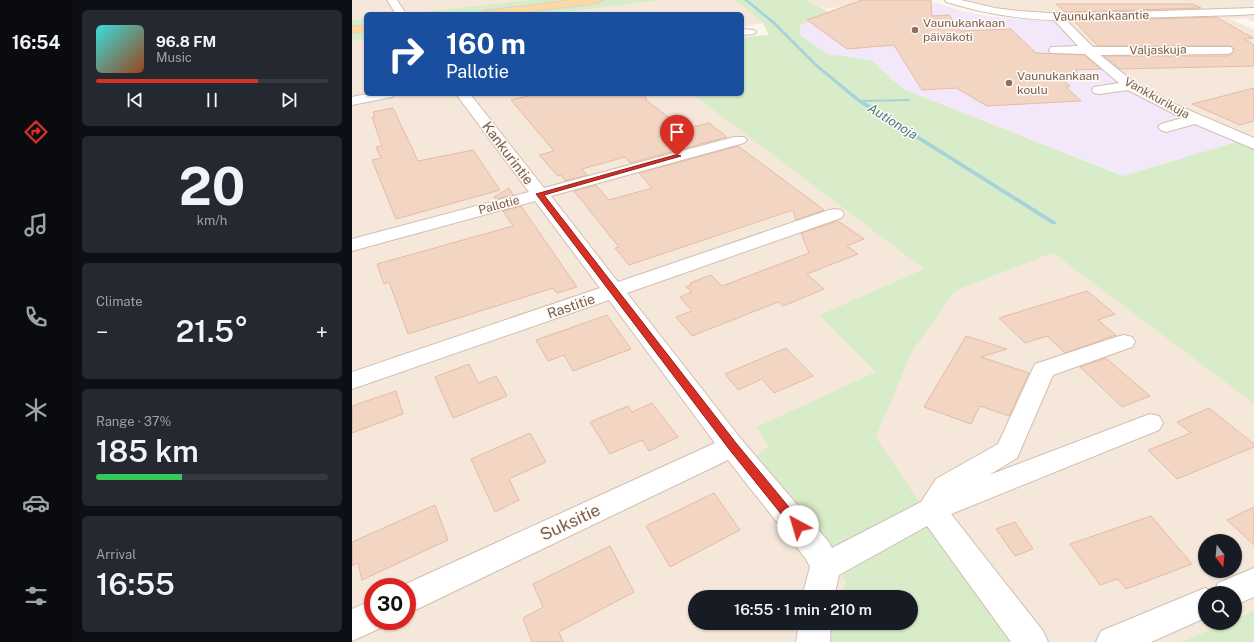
<!DOCTYPE html>
<html lang="en">
<head>
<meta charset="utf-8">
<style>
  :root { --surface:#171b24; --page:#242831; --text:#f1f3f6; --muted:#9ea1a6; --line:#363941; --accent:#d93025 }
  body { margin:0; font-family:"Public Sans",sans-serif; background:var(--page); color:var(--text); height:100vh; display:flex; flex-direction:column; font-size:15px; white-space:nowrap }
  * { box-sizing:border-box; margin:0 }
  p { font-size:13px; color:var(--muted) }
  .icon { flex:none; width:22px; height:22px; fill:none; stroke:currentColor; stroke-width:2; stroke-linecap:round; stroke-linejoin:round }
  .map { position:relative; flex:1; overflow:hidden }
  .side { display:flex; flex-direction:column; gap:10px; padding:10px; background:#0d0f14; width:280px }
  .side>* { flex:none }
  .top-card { position:absolute; left:12px; top:12px; width:380px; height:84px; border-radius:6px; box-shadow:0 1px 3px #0004; background:#1a4fa0; color:#fff; overflow:hidden }
  .needle { width:26px; rotate:164deg }
  .tools { position:absolute; left:846px; top:534px; display:grid; gap:8px }
  .tools a { display:grid; place-items:center; width:44px; height:44px; border-radius:50%; background:var(--surface); box-shadow:0 1px 3px #0004; font-size:20px }
  .speed { position:absolute; left:12px; top:578px; display:flex; gap:8px; font-size:20px; font-weight:700; text-align:center }
  .speed>* { display:grid; place-content:center; width:52px; height:52px; border-radius:50%; background:var(--surface); box-shadow:0 1px 3px #0004; line-height:1 }
  .speed .limit { border:6px solid #d22; background:#fff; color:#111 }
  .pin { position:absolute; display:grid; place-items:center; width:34px; height:34px; color:#fff; margin:-41px -17px; border-radius:50% 50% 50% 0; rotate:-45deg; box-shadow:0 0 4px #0007 }
  .pin .icon { rotate:45deg }
  .me { position:absolute; width:44px; margin:-22px; rotate:321deg; stroke-linejoin:round; filter:drop-shadow(0 0 3px #0008) }
  .turn { display:flex; align-items:center; gap:14px; height:84px; padding:0 16px; font-size:18px }
  .turn .icon { width:52px; height:52px; stroke-width:2.5 }
  .turn b { display:block; font-size:28px; line-height:34px }
  .big { font-size:30px; font-weight:600; line-height:1.1 }
  .side .card { flex:1; display:flex; flex-direction:column; justify-content:center; gap:6px; min-width:0; padding:0 14px; border-radius:6px; background:var(--page) }
  .side .dial { align-items:center; gap:0 }
  .dial b { font-size:52px; line-height:1 }
  .song { display:flex; align-items:center; gap:12px }
  .cover { width:48px; height:48px; border-radius:6px; background:linear-gradient(135deg,hsl(180 70% 55%),hsl(20 70% 35%)) }
  .played { height:4px; border-radius:2px; background:linear-gradient(90deg,var(--accent) 70%,var(--line) 70%) }
  .keys { display:flex; justify-content:space-around; direction:ltr }
  .heat { display:flex; justify-content:space-between; align-items:center; font-size:22px; direction:ltr }
  .charge { height:6px; border-radius:3px; background:linear-gradient(90deg,#34c759 37%,var(--line) 0) }
  .trip { position:absolute; left:336px; top:590px; width:230px; height:40px; border-radius:20px; background:var(--surface); box-shadow:0 1px 3px #0004; font-weight:600; line-height:40px; text-align:center }
  main { display:flex; flex:1; min-height:0 }
  .tab-bar { display:flex; flex-direction:column; width:72px; justify-content:space-around; align-items:center; background:#090b0e; color:var(--muted) }
  .tab-bar .icon { width:28px; height:28px }
  .tab-bar .on { color:var(--accent) }
  .tab-bar b { font-size:18px; color:var(--text) }
  .map>svg:first-child { display:block }
  .residential { fill:#f5e8da; fill-rule:evenodd }
  .education { fill:#f3e8fa }
  .green { fill:#d8ecc9 }
  .lines { fill:none; stroke-linecap:round; stroke-linejoin:round }
  .stream { fill:#a5d3da; fill-rule:evenodd }
  .building { fill:#f3d5c3; stroke:#e6bba3 }
  .minor-casing { stroke:#d1beb0; stroke-width:2 }
  .major-casing { stroke:#dad1cd; stroke-width:2 }
  .minor { fill:#fff; fill-rule:evenodd }
  .major { fill:#fbd9a5; fill-rule:evenodd }
  .route { fill:#d93025; stroke:#8d1f18 }
  .education-dot { fill:#8d6e63; stroke:#fffaf3; stroke-width:1.5 }
  .labels { text-anchor:middle; stroke-width:3; stroke-linejoin:round; paint-order:stroke }
  .far-street-label { font-size:12px; fill:#7a5c4d; stroke:#fffaf3 }
  .far-education-label { font-size:12px; fill:#785e54; stroke:#fffaf3; text-anchor:start }
  .far-water-label { font-size:13px; font-style:italic; fill:#437c86; stroke:#fffaf3 }
  .street-label { font-size:14px; fill:#7a5c4d; stroke:#fffaf3 }
  .near-street-label { font-size:17px; fill:#7a5c4d; stroke:#fffaf3 }
</style>
</head>
<body>
<main>
<nav class="tab-bar">
<b>16:54</b>
<svg class="icon on" aria-label="directions" viewBox="0 0 24 24"><path d="M12 3l9 9-9 9-9-9zM9 14v-3h6M13 9l2 2-2 2"/></svg>
<svg class="icon" aria-label="music" viewBox="0 0 24 24"><path d="M9 18V5l10-2v13"/><circle cx="6" cy="18" r="3"/><circle cx="16" cy="16" r="3"/></svg>
<svg class="icon" aria-label="phone" viewBox="0 0 24 24"><path d="M5 4h4l2 5-3 2q2 4 5 5l2-3 5 2v4C11 20 4 13 5 4z"/></svg>
<svg class="icon" aria-label="climate" viewBox="0 0 24 24"><path d="M12 3v18M4 7l16 10M4 17L20 7"/></svg>
<svg class="icon" aria-label="car" viewBox="0 0 24 24"><path d="M5 17H2v-5l4-1 3-4h7l3 4 3 1v5h-3M9 17h6M6 11h13"/><circle cx="7" cy="17" r="2"/><circle cx="17" cy="17" r="2"/></svg>
<svg class="icon" aria-label="filters" viewBox="0 0 24 24"><path d="M4 7h16M4 17h16"/><circle cx="9" cy="7" r="2"/><circle cx="15" cy="17" r="2"/></svg>
</nav>
<section class="side">
<div class="card">
<div class="song"><i class="cover"></i><div><b>96.8 FM</b><p>Music</p></div></div>
<div class="played"></div>
<div class="keys"><svg class="icon" aria-label="previous" viewBox="0 0 24 24"><path d="M18 5L8 12l10 7zM5 5v14"/></svg><svg class="icon" aria-label="pause" viewBox="0 0 24 24"><path d="M8 5v14M16 5v14"/></svg><svg class="icon" aria-label="next" viewBox="0 0 24 24"><path d="M6 5l10 7-10 7zM19 5v14"/></svg></div>
</div>
<div class="card dial"><b>20</b><p>km/h</p></div>
<div class="card"><p>Climate</p>
<div class="heat"><a>−</a><b class="big">21.5°</b><a>+</a></div>
</div>
<div class="card"><p>Range · 37%</p><b class="big">185 km</b><div class="charge"></div></div>
<div class="card"><p>Arrival</p><b class="big">16:55</b></div>
</section>
<div class="map">
<svg width="902" height="642" viewBox="0 0 902 642">
  <rect width="100%" height="100%" fill="#fdf6ec"/>
  <path class="residential" d="M0,0H176L51,14H14V18L0,20Z
    M309,0H383L411,23L390,27V14H200Z
    M455,0H534L536,1L472,9Z
    M605,0H902V22L893,18L878,19L902,30V43L877,45L902,55V140L819,104L784,84L747,55L707,14L645,9Z
    M14,40V94H340L573,269L467,315L523,372L404,427L418,446L404,457L572,509L524,437L560,352L603,291L701,253L902,404V611L883,619V593H853V623H874L829,642H673L486,567L494,582L488,597H343V623H480L478,642H0V41ZM853,541H883V571H853ZM21,587H55V621H21Z"/>
  <path class="education" d="M578,1L606,10L639,17L703,21L730,52L760,78L807,106L884,142L772,176L551,89L519,60L475,55L448,35V25L478,13Z"/>
  <path class="green" d="M176,0H309L200,14H51Z
    M383,0H455L478,13L448,25V35L475,54L519,60L551,89L771,176L884,142L902,148V404L701,253L603,291L560,352L524,437L572,509L479,556L404,457L417,446L404,427L523,372L467,315L572,269L340,94H390V37L417,35L411,23Z
    M14,18V40L0,41V20Z
    M579,517L673,642H478L480,623H559V597H488L494,582L486,567Z
    M902,611V642H829L874,623H883V619Z"/>
  <g class="lines">
    <path class="stream" d="M392,0H396L423,22L466,65L509,100L558,99V101H556L513,102L704,222V224H700L506,102L464,67L421,24Z"/>
  </g>
  <path class="building" d="M510,0H579L580,16L597,15L609,31L659,29L684,53L732,55L749,69L723,70L733,79L711,80L718,86L714,87L729,101L635,106L604,88L570,90L542,45L495,49L455,20Z
    M704,4H841L849,8L713,12Z
    M864,17L901,38L892,39L902,45V66L768,69L752,56H875L880,54L882,49L879,46H746L722,21Z
    M902,88V121L888,125L840,104Z
    M184,94H293L294,100L332,129L357,123L375,137L278,163L273,157L230,169L235,175L213,181L209,175L206,176L187,155L202,151L159,100Z
    M41,108L66,161L121,150L148,190L44,219L20,160L29,158L24,147L30,146L20,117H23L21,112Z
    M386,146L472,210L444,220L441,210L277,265L263,248L267,247L222,191L244,185L257,200L300,188L287,173Z
    M157,188L161,195L144,199L142,197Z
    M169,206L225,287L205,293L201,288L56,334L37,282L32,284L25,264L161,226L151,211Z
    M486,221L512,239L495,246L506,254L455,274L472,289L431,306L426,302L340,336L324,317L340,311L328,297L340,292L334,287L339,285L338,283L359,275L370,286L457,253L449,233Z
    M735,291L763,314L746,320L764,335L713,353L695,336L673,343L647,318Z
    M255,315L279,349L221,371L212,355L196,361L184,340Z
    M614,336L655,349L629,357L677,373L657,416L628,406L619,424L572,407Z
    M434,348L461,376L422,393L410,379L386,390L373,374Z
    M754,358L798,396L770,407L728,367Z
    M117,364L126,383L144,376L155,396L101,418L83,377Z
    M44,391L51,414L0,433V406Z
    M300,403L326,437L297,451L290,440L258,454L238,422L276,406L280,412Z
    M857,408L902,444V447L825,479L796,450L839,433L825,422Z
    M178,433L194,462L157,479L167,500L143,512L119,459Z
    M362,493L388,530L318,567L294,526Z
    M83,505L96,540L10,580L6,563L0,566V542Z
    M902,507V545L875,520Z
    M799,516L840,564L774,589L766,579L748,585L718,544Z
    M663,522L681,549L663,556L644,529Z
    M258,546L282,592L207,632L211,642H180L171,618L191,607L181,584Z"/>
  <g class="lines">
    <g class="minor-casing">
      <path id="minor" d="M35,0H45L54,14H44Z
        M593,0H609L643,8L666,11L713,14L902,8V14L887,15L714,20L741,47H879L881,50L879,53L875,54L748,55L783,83L820,103L902,138V149L843,124L814,132L809,130L806,127L809,124L830,118L776,90L747,94L742,93L740,90L742,87L767,83L733,54L699,53L697,50L699,47L726,46L702,20C665,19 630,13 594,2Z
        M390,29L402,30L404,32L402,34L390,35Z
        M14,94H42L40,97L0,105V97Z
        M104,94H118L192,188L382,137H392L395,140L392,143L199,196L266,282L477,210L483,209L489,210L492,214L489,218L275,293L389,439L476,541L480,548L569,502L584,479L646,444L683,364L764,337L772,335L780,337L783,342L780,347L701,375L665,458L637,475L798,414L807,416L811,423L807,430L599,514L691,631L696,642H659L575,526L487,575L482,597H450L458,567L454,559L376,460L55,614V587H47L363,443L257,300L0,389V372L248,288L183,201L0,251V239L177,192Z
        M902,568V597L883,605V593H853V618L799,642H744L749,631L853,588L862,592L866,583Z
        M21,600V621H35L33,626L0,641V609Z
        M447,623H479L478,642H444Z"/>
    </g>
    <g class="major-casing">
      <path id="major" d="M220,0H251L246,3L159,14H127L132,11Z
        M14,25V31L0,33V27Z"/>
    </g>
    <use href="#minor" class="minor"/>
    <use href="#major" class="major"/>
  </g>
  <path class="route" d="M323,155L329,156L192,195L384,443L450,523L452,526L450,530L446,532L442,530L377,449L184,194Z"/>
  <g class="education-dot">
    <circle cx="563" cy="30" r="4"/>
    <circle cx="657" cy="83" r="4"/>
  </g>
  <g class="labels">
    <g class="far-street-label">
      <text transform="translate(749 16) rotate(-1)" y="4">Vaunukankaantie</text>
      <text transform="translate(806 50) rotate(-1)" y="4">Valjaskuja</text>
      <text transform="translate(805 98) rotate(29)" y="4">Vankkurikuja</text>
      <text transform="translate(147 205) rotate(-15)" y="4">Pallotie</text>
    </g>
    <g class="far-education-label">
      <text x="571" y="27">Vaunukankaan<tspan x="571" dy="14">päiväkoti</tspan></text>
      <text x="665" y="80">Vaunukankaan<tspan x="665" dy="14">koulu</tspan></text>
    </g>
    <g class="far-water-label">
      <text transform="translate(541 121) rotate(32)" y="5">Autionoja</text>
    </g>
    <g class="street-label">
      <text transform="translate(156 153) rotate(53)" y="5">Kankurintie</text>
      <text transform="translate(219 306) rotate(-19)" y="5">Rastitie</text>
    </g>
    <g class="near-street-label">
      <text transform="translate(218 522) rotate(-25)" y="6">Suksitie</text>
    </g>
  </g>
</svg>
<div class="tools">
<a><svg class="needle" viewBox="-14 -14 28 28"><path d="M0-13l5 13h-10z" fill="#e53935"/><path d="M0 13l5-13h-10z" fill="#9ea1a6"/></svg></a>
<a><svg class="icon" aria-label="search" viewBox="0 0 24 24"><circle cx="10" cy="10" r="6"/><path d="M15 15l6 6"/></svg></a>
</div>
<div class="speed"><div class="limit">30</div></div>
<div class="pin" style="left:325px;top:156px;background:#d93025"><svg class="icon" aria-label="arrive" viewBox="0 0 24 24"><path d="M6 21V4h12l-3 4 3 4H6"/></svg></div>
<svg class="me" style="left:446px;top:526px" viewBox="-20 -20 40 40"><circle r="19" fill="#fff"/><path d="M0-13L10 11 0 6-10 11z" fill="#d93025"/></svg>
<div class="trip">16:55 · 1 min · 210 m</div>
<div class="top-card">
<div class="turn"><svg class="icon" aria-label="right" viewBox="0 0 24 24"><path d="M7 20v-9h11M14 6l5 5-5 5"/></svg><div><b>160 m</b>Pallotie</div></div>
</div>
</div>
</main>
</body>
</html>
